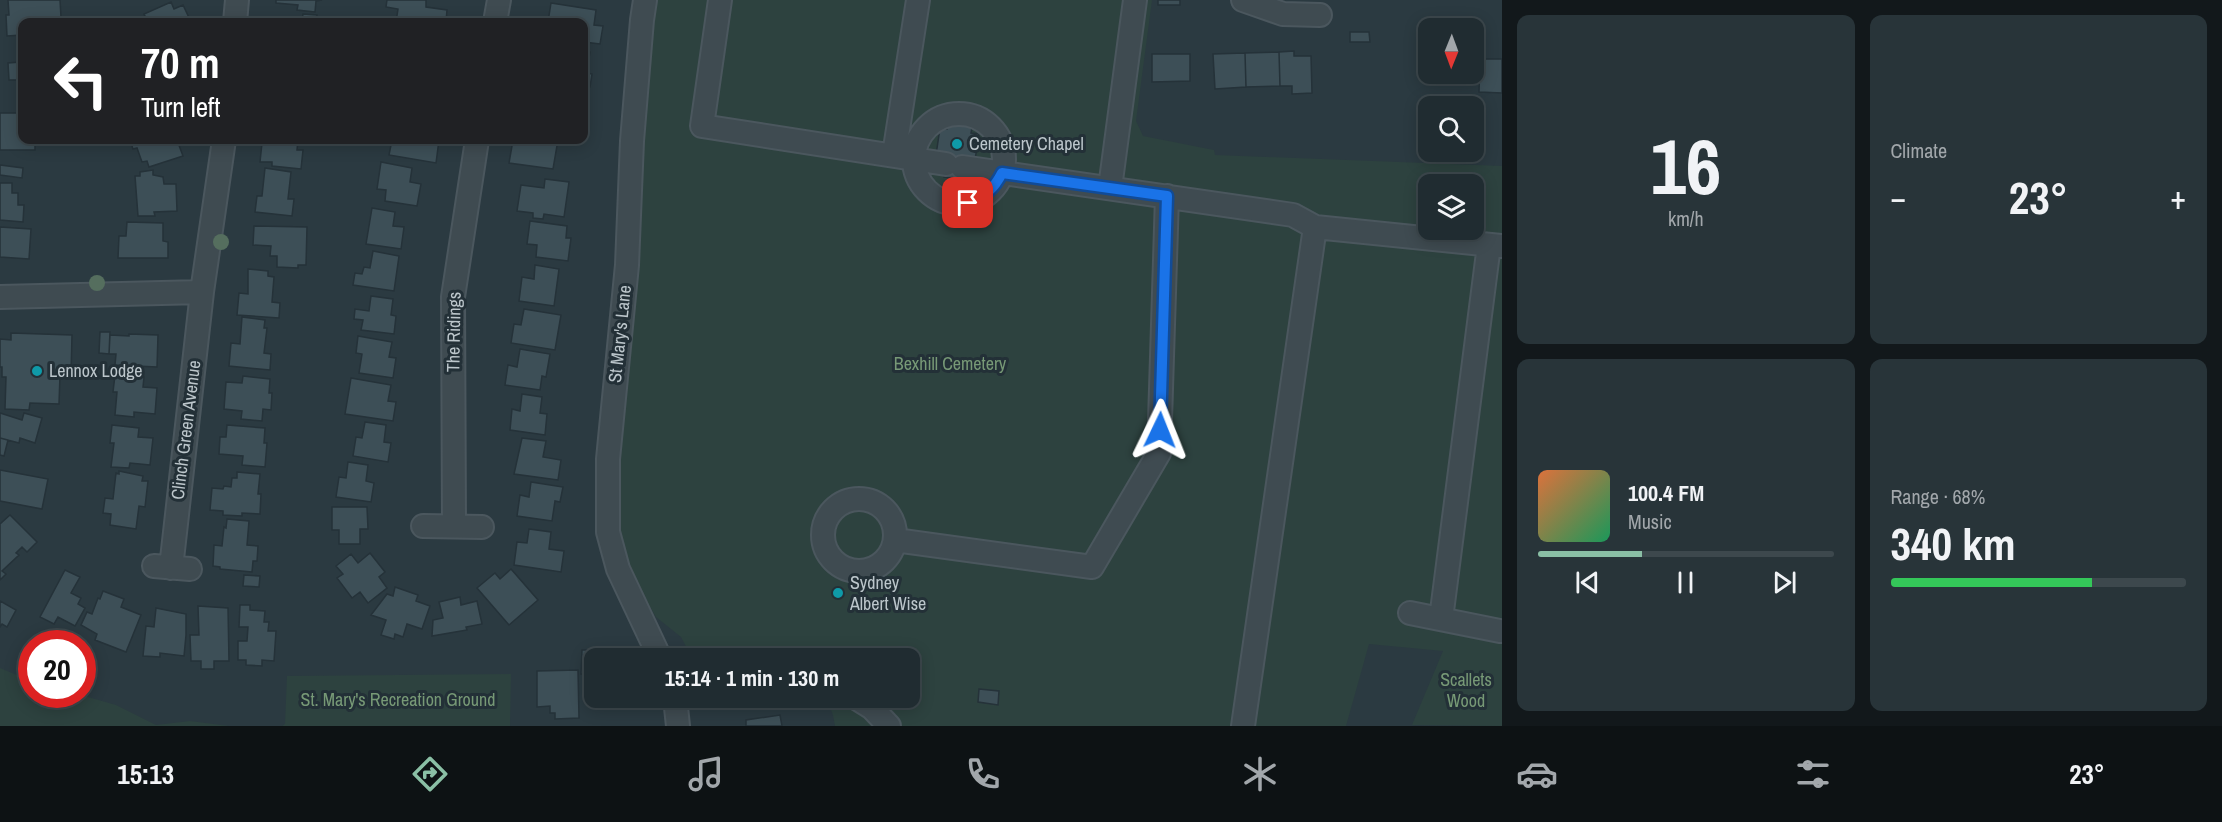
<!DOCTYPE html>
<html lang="en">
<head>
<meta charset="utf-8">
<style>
  :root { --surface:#202c31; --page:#283439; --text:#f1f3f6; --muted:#a2a7ab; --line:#3d484d; --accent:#8abfa5 }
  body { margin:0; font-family:"Archivo Narrow",sans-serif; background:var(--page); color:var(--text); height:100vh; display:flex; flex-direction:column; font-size:22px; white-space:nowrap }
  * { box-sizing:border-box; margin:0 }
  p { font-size:20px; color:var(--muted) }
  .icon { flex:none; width:33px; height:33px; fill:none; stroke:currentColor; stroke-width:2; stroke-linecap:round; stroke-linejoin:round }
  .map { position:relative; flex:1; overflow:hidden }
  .sheet { display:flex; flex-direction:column; gap:15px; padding:15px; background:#12181b; width:720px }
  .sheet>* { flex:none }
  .guide { position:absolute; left:18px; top:18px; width:570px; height:126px; border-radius:12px; box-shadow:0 3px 15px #0003,0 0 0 2px var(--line); background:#202124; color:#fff; overflow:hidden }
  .needle { width:39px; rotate:181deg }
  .fabs { position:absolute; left:1418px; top:18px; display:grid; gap:12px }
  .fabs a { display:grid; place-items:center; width:66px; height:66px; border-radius:12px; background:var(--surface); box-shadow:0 3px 15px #0003,0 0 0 2px var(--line); font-size:30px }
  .speed { position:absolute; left:18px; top:630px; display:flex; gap:12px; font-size:30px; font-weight:700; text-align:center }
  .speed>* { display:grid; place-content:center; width:78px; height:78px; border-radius:50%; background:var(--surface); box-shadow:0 3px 15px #0003,0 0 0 2px var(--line); line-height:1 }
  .speed .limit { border:9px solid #d22; background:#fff; color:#111 }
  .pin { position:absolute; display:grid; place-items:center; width:51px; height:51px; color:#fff; margin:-26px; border-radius:12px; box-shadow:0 3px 9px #0006 }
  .me { position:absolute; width:66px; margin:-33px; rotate:2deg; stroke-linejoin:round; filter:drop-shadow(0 0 4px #0008) }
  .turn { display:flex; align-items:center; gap:21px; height:126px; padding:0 24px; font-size:27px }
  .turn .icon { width:78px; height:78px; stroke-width:2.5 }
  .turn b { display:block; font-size:42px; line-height:51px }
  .big { font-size:45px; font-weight:700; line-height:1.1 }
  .sheet .card { flex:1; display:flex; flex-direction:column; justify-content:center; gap:9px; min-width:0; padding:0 21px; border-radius:12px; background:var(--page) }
  .sheet .dial { align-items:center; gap:0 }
  .dial b { font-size:78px; line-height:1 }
  .song { display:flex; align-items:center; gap:18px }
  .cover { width:72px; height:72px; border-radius:9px; background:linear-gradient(135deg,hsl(20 70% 55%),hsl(150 70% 35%)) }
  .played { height:6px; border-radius:3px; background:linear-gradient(90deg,var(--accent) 35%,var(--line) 35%) }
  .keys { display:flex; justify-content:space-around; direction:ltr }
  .heat { display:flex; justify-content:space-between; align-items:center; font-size:33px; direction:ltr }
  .charge { height:9px; border-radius:4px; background:linear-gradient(90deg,#34c759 68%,var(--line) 0) }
  .sheet .tiles { flex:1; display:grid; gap:15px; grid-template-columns:repeat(2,1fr) }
  .trip { position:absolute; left:584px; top:648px; width:336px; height:60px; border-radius:12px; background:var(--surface); box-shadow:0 3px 15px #0003,0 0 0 2px var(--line); font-weight:700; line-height:60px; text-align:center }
  .tab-bar { display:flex; height:96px; justify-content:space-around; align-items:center; background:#0d1214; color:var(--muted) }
  .tab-bar .icon { width:42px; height:42px }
  .tab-bar .selected { color:var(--accent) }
  .tab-bar b { font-size:27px; color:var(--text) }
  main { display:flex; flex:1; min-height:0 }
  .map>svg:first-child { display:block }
  .green { fill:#2d423f; fill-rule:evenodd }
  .building { fill:#3d4f57; stroke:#253239; stroke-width:1.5 }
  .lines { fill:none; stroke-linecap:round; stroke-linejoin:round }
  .minor-casing { stroke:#4b575e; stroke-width:26 }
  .minor { stroke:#3f4b51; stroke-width:22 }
  .tree { fill:#556e5e }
  .route-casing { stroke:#114b97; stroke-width:15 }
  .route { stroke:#1a73e8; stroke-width:10 }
  .culture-dot { fill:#0f9aa8; stroke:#233037; stroke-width:2 }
  .labels { text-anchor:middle; stroke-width:6; stroke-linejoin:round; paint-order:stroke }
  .poi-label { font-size:18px; fill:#bcc6cb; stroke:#233037; text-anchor:start }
  .street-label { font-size:18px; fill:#bcc6cb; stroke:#233037 }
  .park-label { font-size:18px; fill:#779976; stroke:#233037 }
</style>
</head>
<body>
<main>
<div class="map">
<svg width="1502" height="726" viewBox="0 0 1502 726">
  <rect width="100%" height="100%" fill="#2b3a41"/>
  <path class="green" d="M656,0H1152L1136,121L1143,136L1214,150L1215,155L1502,166V726L1412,725L1443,651L1369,644L1346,726H835C832,705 829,703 809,698H909V658H692L681,637L656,617L628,571L618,532V460L642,142ZM1428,184H1473V230H1428Z
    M0,668L31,681L32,694L81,695L116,705L156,725L190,721L229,726H0Z
    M511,674L510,726H282L285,724L287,676Z"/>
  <path class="building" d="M8,0H60L61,17L51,18V22H22V35L7,36L6,15H9Z
    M276,0H322L316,1L315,12L297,10L298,5L276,3Z
    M387,0H426V7L447,10L446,22H396L398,9L386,7Z
    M1158,0H1180V5H1158Z
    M171,2L174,9L183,5L191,22H148L144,14Z
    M551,3L596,10L594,25L603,26L600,44L584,42V22H548Z
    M303,14L317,15L316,22H284L285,20L302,21Z
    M1350,32H1369L1370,42H1350Z
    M1473,32H1482L1481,54H1473Z
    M584,51L590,52L586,73L592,74L590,87L584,86Z
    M1294,51V56H1311L1312,93L1292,94V86H1280L1279,52Z
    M20,52H22V81V80H9L8,63L20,62Z
    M1279,52L1280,86L1246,87L1245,53Z
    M1245,53L1246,87L1215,89L1213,54Z
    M1152,54H1190V81L1152,82Z
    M1480,59H1502V93L1479,92Z
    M0,113H22V140H35V150H0Z
    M948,118L973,122L971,133L979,134L975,160L963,159L960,179L944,177L947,156L936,155L940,128L947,129Z
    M130,140H177L183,156L149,167L147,161L142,162L137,148L133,149Z
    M273,140H298L297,150H303L301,169L272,166V162H260L262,143L272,144Z
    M392,140H439L436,163L389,155Z
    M513,140H558L553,169L509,163Z
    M381,162L412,168L410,182L421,184L417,206L385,201L386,190L377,189Z
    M0,165L23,168L22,178L0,175Z
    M265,168L291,172L288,199H294L292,216L255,212L257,196H262Z
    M153,170V175L163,177L164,184H176L177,211L154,212L155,216H138L135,176H140V172Z
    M545,179L569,182L564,217L544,214L543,219L533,218V213L517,211L521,185L544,188Z
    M0,183H12V193H18V205H24L23,222L0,220Z
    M372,208L395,212L393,226L404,227L401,249L366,244Z
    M530,221L567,226L566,238H571L568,261L536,257L537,245L527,244Z
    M127,222L163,223V241L168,242V258H118L119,236H126Z
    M254,226L307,227L306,265H298V268L277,267V256H270L271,246L253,245Z
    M0,227L31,229L29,259L0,257Z
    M373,251L399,256L394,291L353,285L355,273L362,274L364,267L370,268Z
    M535,265L559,269L554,306L519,301L522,277L534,279Z
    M248,269L268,271V276L274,277L272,302L280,303L279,318L237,315L239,293L248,294Z
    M371,296L393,299L391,315L396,316L394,334L361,330L363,320L354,319L355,309L369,311Z
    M524,309L561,315L555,350L511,343L514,324L521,325Z
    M242,317L265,320L264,328H267L264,353L271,354L270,370L229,366L231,343L240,344Z
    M100,332H110L109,354L99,353Z
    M11,333L72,335L71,375H60L59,404L30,403L29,410L5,409L6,377H2V367H0V339L11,340Z
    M129,334L158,335L157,367L115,365L116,354H109L110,335L129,336Z
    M358,336L392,342L389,357L396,358L393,378L359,373L362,354L356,353Z
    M520,349L550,354L546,377L542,376L540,390L505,385L508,365L517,367Z
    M115,375L144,377L143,387L157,388L155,414L134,412V417L115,415L117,392H113Z
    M243,376L270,379L269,393H272L271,410L263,409L262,421L241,419L242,411L224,409L226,382L242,383Z
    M351,378L391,385L388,401L396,402L393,421L345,414Z
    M522,394L542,397L540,413L547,414L545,435L510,430L512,409L520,411Z
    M0,413L22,420L24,413L42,418L35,443L20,438L19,443L0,438Z
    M365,422L386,425L384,442L391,443L388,462L353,456L356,437L362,438Z
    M112,425L139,428L138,437L153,438L150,465L130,463L129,468L111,467L114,443H110Z
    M227,425L265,428L264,443H267L265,467L242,465L243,456L219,454L220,437H226Z
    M0,438L8,440L4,456L0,455Z
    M522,438L546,441L543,457L561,460L558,480L514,474Z
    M348,462L368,465L366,481L374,483L371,502L336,497L339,477L346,478Z
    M0,470L48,479L42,509L0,501Z
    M119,471L143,476L142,481H148L145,507L139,506L136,529L110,525L111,514L103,513L105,498L113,499L116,473L119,474Z
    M237,472L260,474L258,494H261L260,514L242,513V516L223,515V511L210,510L212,488L223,489L224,486L231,487L232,478H237Z
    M531,482L563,487L560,502L555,501L552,521L517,516L520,495L529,497Z
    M332,507H367L368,529H360V544H339V530H332Z
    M10,515L37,542L27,552L22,547L16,553L19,555L2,571L6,574L0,580V524Z
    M227,519L249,521L247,545L258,546L257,561H253L252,572L220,569V567L213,566L214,545L222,546L224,527L226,528Z
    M529,529L551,532L549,549L564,551L561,572L514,565L517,542L527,543Z
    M370,553L385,572L379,577L387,588L368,603L360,592L352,598L337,578L343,574L336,566L351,554L358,563Z
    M511,569L538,600L509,625L477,588L495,573L500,579Z
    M65,570L80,577L71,593L81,598L78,604L85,608L75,626L58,617L54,624L40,617Z
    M244,575L260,576L259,587L243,586Z
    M395,587L418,595L416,601L430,606L422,629L407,624L403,637L395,634L394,639L381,635L386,620L371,615L387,594L393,596Z
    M103,591L124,599L121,607L141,615L126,652L95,640L97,634L81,625L87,612L92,614L98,598L100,599Z
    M460,597L461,605L477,601L482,624L466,627L467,630L432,636L433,620L443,618L439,602Z
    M0,601L16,610L7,627L2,624L0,627Z
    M240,605H250V610L265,611L264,622H269L268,631H276L274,661L262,660V666L246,665V660H238V641H247L248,627H239Z
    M198,606L228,608L229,661H214V669H201V661H191L190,635H199Z
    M156,608L186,614V635L184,656L160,653V657L143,656L146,626L154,627Z
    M582,650H606V658H594V674H581Z
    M578,670L579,718L555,719V713H550V706L537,707V671Z
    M979,689L999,691L998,705L978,702Z
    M780,715L782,726H746V720Z"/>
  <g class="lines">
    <g class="minor-casing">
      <path id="minor" d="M645,0L642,20L632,141L627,265L608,459V532L618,569L660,658
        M720,0L702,126L946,164
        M1243,0L1283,14L1320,15
        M235,22L237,0
        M495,22L499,0
        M914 159a45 45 0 1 1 90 0a45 45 0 1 1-90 0Z
        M894,155L918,0
        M962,167L1293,215L1315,227L1243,726
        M1110,188L1135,0
        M1315,227L1502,246
        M0,297L202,292
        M823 535a36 36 0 1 1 72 0a36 36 0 1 1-72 0Z
        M423,526L482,527
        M454,526L453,297L477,140
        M895,540L1092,567L1159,453L1167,196
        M154,566L190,569
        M171,568L202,292L224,140
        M1410,613L1500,631
        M1441,619L1489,245
        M675,698L678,726
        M856,698L872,708L889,726"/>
    </g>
    <use href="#minor" class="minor"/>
  </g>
  <g class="tree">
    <circle cx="221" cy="242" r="8"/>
    <circle cx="97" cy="283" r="8"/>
  </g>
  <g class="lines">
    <g class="route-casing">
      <path id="route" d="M968,203C985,196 994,189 1002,173L1167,196L1160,430"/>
    </g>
    <use href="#route" class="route"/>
  </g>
  <g class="culture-dot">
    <circle cx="957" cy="144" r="6"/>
    <circle cx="37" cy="371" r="6"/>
    <circle cx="838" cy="593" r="6"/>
  </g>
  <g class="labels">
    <g class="poi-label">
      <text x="969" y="150">Cemetery Chapel</text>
      <text x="49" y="377">Lennox Lodge</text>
      <text x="850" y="589">Sydney<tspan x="850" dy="21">Albert Wise</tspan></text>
    </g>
    <g class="street-label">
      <text transform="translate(454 332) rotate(-89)" y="6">The Ridings</text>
      <text transform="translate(620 334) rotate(-84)" y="6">St Mary's Lane</text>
      <text transform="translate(186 430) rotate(-83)" y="6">Clinch Green Avenue</text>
    </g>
    <g class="park-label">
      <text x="950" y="370">Bexhill Cemetery</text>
      <text x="1466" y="686">Scallets<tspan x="1466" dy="21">Wood</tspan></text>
      <text x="398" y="706">St. Mary's Recreation Ground</text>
    </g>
  </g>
</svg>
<div class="fabs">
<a><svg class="needle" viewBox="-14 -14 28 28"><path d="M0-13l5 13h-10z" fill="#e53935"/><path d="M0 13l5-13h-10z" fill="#a2a7ab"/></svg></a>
<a><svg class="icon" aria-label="search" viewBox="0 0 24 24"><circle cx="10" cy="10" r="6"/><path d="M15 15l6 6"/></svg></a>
<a><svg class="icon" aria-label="layers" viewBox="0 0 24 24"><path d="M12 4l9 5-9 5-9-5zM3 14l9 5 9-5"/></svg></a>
</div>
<div class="speed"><div class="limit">20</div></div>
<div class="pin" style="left:968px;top:203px;background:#d93025"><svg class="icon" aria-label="arrive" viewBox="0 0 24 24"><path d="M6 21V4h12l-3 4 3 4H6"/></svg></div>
<svg class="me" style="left:1160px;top:430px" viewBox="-20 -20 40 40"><path d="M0-17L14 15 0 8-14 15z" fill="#1a73e8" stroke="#fff" stroke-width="4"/></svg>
<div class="trip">15:14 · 1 min · 130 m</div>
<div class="guide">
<div class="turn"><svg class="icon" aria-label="left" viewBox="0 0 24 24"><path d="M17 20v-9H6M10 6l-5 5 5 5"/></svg><div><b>70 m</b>Turn left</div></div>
</div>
</div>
<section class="sheet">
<div class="tiles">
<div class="card dial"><b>16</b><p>km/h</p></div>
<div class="card"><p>Climate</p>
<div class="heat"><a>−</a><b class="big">23°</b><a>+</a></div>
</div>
<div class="card">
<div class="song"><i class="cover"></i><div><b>100.4 FM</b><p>Music</p></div></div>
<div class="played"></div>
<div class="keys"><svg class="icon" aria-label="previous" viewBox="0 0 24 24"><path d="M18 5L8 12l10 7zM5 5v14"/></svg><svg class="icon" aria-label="pause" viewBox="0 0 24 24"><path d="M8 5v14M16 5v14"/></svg><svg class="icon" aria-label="next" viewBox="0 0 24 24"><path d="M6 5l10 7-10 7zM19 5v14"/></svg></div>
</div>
<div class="card"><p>Range · 68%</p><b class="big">340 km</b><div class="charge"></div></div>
</div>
</section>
</main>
<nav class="tab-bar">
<b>15:13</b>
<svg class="icon selected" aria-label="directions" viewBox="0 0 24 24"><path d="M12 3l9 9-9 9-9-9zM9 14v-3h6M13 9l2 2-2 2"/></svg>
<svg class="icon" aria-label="music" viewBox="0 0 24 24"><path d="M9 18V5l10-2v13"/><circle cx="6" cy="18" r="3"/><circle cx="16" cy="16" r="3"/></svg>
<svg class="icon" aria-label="phone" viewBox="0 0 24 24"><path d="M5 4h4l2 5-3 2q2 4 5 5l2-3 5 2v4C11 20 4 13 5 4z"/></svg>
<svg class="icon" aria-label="climate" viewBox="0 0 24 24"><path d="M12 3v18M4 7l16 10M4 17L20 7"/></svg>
<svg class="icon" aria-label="car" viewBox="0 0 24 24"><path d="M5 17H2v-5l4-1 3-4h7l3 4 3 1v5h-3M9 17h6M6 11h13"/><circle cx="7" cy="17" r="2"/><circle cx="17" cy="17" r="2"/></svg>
<svg class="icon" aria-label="filters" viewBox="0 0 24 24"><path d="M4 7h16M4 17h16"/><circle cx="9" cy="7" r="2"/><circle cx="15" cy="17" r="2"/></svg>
<b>23°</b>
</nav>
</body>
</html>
